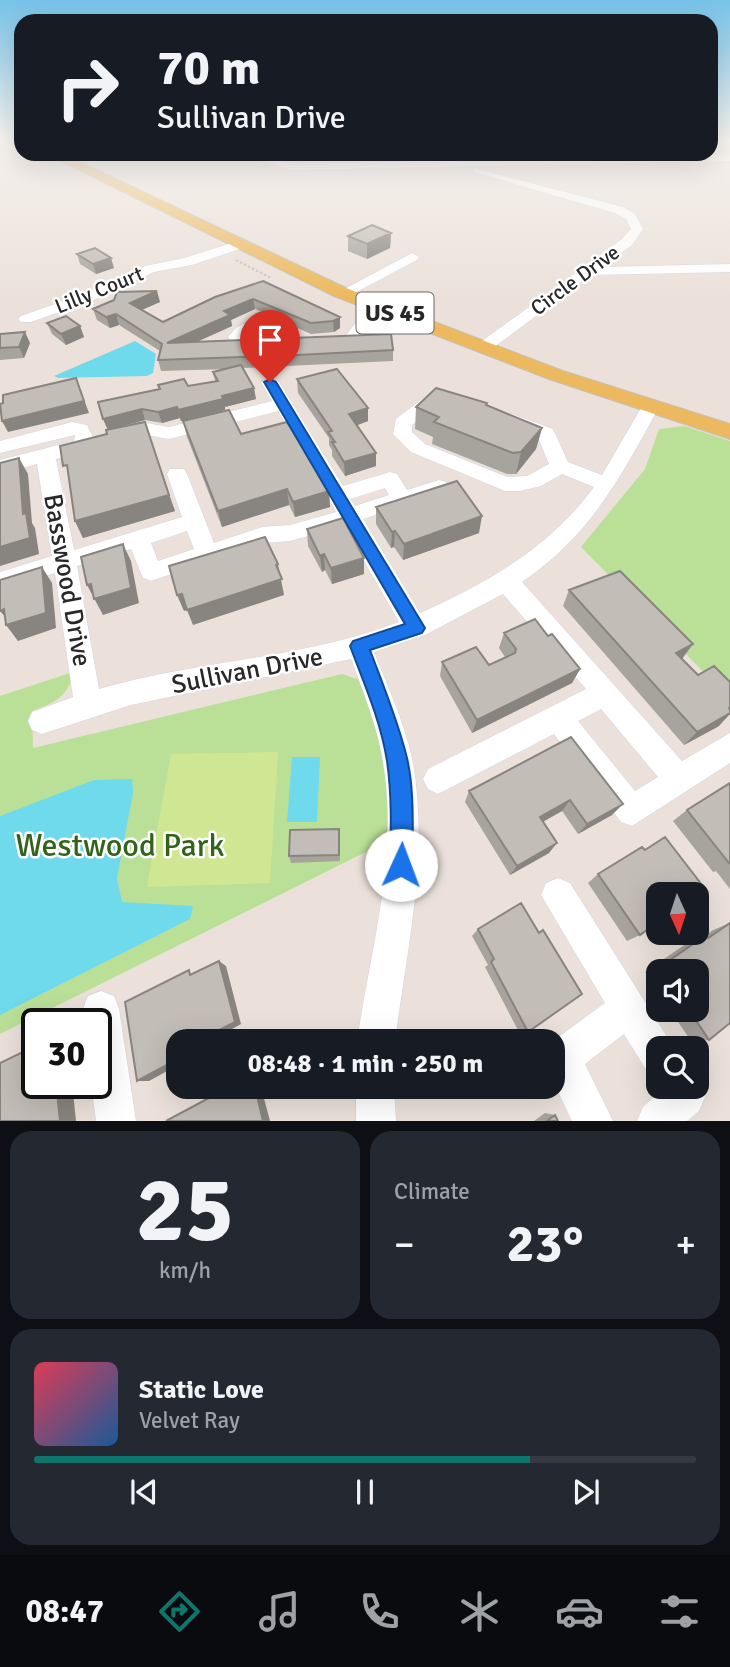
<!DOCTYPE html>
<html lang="en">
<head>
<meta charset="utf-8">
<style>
  :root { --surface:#171b24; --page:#242831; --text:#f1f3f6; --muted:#9ea1a6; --line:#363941; --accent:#0f766e }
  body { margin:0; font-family:Signika,sans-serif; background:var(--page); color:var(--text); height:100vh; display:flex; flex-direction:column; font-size:26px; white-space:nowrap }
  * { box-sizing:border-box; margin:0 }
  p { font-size:23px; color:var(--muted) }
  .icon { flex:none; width:38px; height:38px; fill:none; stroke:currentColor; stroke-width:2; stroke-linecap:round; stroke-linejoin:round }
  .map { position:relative; height:1121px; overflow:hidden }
  .drawer { display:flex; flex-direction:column; gap:10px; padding:10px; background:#0d0f14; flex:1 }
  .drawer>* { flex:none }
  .guide { position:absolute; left:14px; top:14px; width:704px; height:147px; border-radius:21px; box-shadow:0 7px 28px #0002; background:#171b24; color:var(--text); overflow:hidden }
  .needle { width:46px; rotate:177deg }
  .fabs { position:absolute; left:646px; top:882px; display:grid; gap:14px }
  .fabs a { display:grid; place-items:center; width:63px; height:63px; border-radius:14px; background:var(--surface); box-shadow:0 7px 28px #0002; font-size:35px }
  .speed { position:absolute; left:21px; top:1008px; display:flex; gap:14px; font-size:35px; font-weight:700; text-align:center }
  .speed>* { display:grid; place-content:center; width:91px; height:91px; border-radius:50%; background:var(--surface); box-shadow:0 7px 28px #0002; line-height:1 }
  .speed .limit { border:4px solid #111; border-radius:10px; background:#fff; color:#111 }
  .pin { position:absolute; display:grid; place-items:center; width:60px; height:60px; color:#fff; margin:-72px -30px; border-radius:50% 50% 50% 0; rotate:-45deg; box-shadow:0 0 7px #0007 }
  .pin .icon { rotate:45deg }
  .me { position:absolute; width:77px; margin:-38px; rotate:2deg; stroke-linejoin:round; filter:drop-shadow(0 0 5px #0008) }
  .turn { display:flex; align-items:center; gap:24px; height:147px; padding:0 28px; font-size:32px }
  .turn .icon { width:91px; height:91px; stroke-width:2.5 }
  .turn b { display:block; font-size:49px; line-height:60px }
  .big { font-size:52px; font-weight:700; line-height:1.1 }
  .drawer .widget { flex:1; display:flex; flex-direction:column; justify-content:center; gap:10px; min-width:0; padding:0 24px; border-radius:21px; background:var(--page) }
  .drawer .dial { align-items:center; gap:0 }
  .dial b { font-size:91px; line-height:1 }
  .song { display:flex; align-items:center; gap:21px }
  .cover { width:84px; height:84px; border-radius:10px; background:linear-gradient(135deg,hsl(350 70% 55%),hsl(210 70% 35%)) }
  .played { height:7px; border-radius:4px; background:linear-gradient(90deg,var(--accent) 75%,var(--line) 75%) }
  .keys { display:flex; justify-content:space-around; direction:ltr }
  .heat { display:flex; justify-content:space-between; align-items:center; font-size:38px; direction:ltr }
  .drawer .tiles { flex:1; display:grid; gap:10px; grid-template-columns:1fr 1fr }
  .widget:last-child { grid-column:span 2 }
  .trip { position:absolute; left:166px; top:1029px; width:399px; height:70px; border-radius:21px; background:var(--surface); box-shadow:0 7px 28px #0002; font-weight:700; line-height:70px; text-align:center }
  .menu { display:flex; height:112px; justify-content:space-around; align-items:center; background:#090b0e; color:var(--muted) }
  .menu .icon { width:49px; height:49px }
  .menu .active { color:var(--accent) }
  .menu b { font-size:32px; color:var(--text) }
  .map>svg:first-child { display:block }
  .green { fill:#bae098 }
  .pitch { fill:#cfe793 }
  .water { fill:#6fdaeb }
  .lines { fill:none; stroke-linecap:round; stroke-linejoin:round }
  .minor-casing { stroke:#d0d5e1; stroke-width:1 }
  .major-casing { stroke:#c3c3c3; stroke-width:2 }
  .path { stroke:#c3c3c3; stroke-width:2; stroke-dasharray:2.5 2; stroke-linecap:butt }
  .minor { fill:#fff; fill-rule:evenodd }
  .major { fill:#ecb95e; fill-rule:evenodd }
  .wall { fill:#a7a39d }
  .shaded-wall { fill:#88847f }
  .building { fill:#c2bdb6; stroke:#88847f; stroke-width:2 }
  .route { fill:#1a73e8; stroke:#114b97; stroke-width:2 }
  .labels { text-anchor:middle; stroke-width:5; stroke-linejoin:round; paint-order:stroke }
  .far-street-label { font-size:21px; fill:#282828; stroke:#fff }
  .shield { fill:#fff; stroke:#686868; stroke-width:2 }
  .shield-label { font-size:24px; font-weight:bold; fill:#282828 }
  .street-label { font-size:26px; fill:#282828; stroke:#fff }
  .near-park-label { font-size:32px; fill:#33631b; stroke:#fff }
</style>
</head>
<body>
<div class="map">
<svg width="730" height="1121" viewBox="0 0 730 1121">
  <rect width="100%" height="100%" fill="#ebe1da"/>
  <path class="green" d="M684,426L730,441V699L581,547L645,469L659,429Z
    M73,672C69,697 54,703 32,711L33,748L342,674L360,680L382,736L396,837L0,1034V696Z"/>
  <path class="pitch" d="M278,752L270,883L147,887L171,754Z"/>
  <path class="water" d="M135,341L156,354L153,373L147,376L58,378L54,376Z
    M292,757H320L317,822H287Z
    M132,779L133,793L117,878L122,902L193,906L190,919L0,1015V816L94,780Z"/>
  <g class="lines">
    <g class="minor-casing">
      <path id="minor" d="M243,154H259L292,164L730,155V161L290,170Z
        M474,168L623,207L635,214L643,229L632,245L602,267L730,264V272L591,275L490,350H478L476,347L478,344L622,239L631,229L626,219L615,213L474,172Z
        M238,241L243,242V248L192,265L154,272L96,299L31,322H21L18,319L21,316L86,293L145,266L184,258Z
        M412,253L419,257L417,260L349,296H339L337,293Z
        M387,306L405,314C393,326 366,343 348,338L346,335L355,324Z
        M257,320L279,325L304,341L296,346L257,330L245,337L274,338L276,341L274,344L234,345L228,337C236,326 244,322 257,320Z
        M270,377L279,382L343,486L390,472L397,474L407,490L439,480L446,482L449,487L446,492L363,519L420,613C488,583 550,547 594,487L562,474L541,486L520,491H505L411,452L393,434L396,419L434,390H446L449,394L446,398L412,425V432L425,444L507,477L527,476L549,464L538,437L506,424L503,420L512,414L553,429L568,462L602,475L644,403H656L659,407C620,478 591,535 522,582L682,761L730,733V763L632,826L621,822L554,734L438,794L428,789L423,779L428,769L586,689L503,594L425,635L374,652C388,687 404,722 412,758C430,852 407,948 395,1041H357C371,948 400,850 382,756C376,723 363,691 351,659L131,705L42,734L32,730L28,721L32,712L73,697L55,573L0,590V572L52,556L37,464L0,474V460L74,441L75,435L0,453V441L72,422L87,425L93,437L146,423L169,427L272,401L261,382ZM278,411L336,512L290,525L262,527L214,543L187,474L184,469H170L167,474L182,517L74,550L56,459L146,435L169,439ZM385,488L389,495L355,506L350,499ZM344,526L399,622C303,659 198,660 99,689L77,566L131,549L143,578L151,581L263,543L290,541ZM187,531L194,549L158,561L151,543ZM601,709L658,777L635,791L578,721Z
        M558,878L570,883L674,1048H658V1074L645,1068L624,1034L585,1064L613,1121H572L553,1081V1041L605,1003L541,895L546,883Z
        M101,991L114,996L119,1009L136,1121H96L91,1083H96V1024H84L83,1009L88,996Z
        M696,1080L705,1097L699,1111L687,1121H637L643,1107L660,1092L659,1087H696Z
        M356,1087H394L396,1121H356Z"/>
    </g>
    <g class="major-casing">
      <path id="major" d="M47,154H63L346,288L563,371L730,424V439L549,379L334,296Z"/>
    </g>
    <path class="path" d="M12,145L21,149
      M236,260L271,278"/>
    <use href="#minor" class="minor"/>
    <use href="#major" class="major"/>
  </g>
  <path class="wall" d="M391,233L390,248L367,259L348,251V236Z
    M77,254L114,268L96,274L80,264Z
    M263,281L340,317V328L334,332L311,334L255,309L231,320L232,326L196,342L393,350V361L243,368L256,399L225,407V410L181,421L180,418L162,423L145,420L123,426L145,422L175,511L83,538L75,521L107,434L108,430L103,419L188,386L215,381L213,372L227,369L161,371L158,360L160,351L119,325L110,328L97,320L93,309L160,302L142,310L163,322Z
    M47,323L80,326L84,337L66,345L52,334Z
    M0,335L30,343L24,358L0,360Z
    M297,379L368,421L357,425L376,453V466L345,476L332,456V450L329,445V438L298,393Z
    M487,406L542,428L536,449L516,474H507L432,444L433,437L415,429L416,407Z
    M183,421L241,434L329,491L330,507L295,517L289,505L222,527L187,437Z
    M376,507L479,533L403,560L394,547L391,548L376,524Z
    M307,529L364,574L332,584L325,570L322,572L308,546Z
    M569,590L682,659L719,726L684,745L563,606Z
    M504,633L548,636L580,669L572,683L472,733L440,676L442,662L489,665L505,657L499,648Z
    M571,737L612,815L578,834L562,811L543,822L549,853L510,875L465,802L469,791Z
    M730,783V889L716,871L713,872L673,821L687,810Z
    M340,836V861L291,863L289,856Z
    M645,850L658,894L640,935L627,941L588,883L598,874Z
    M521,903L528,1032L520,1034L485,967L488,965L472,936L478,929Z
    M730,923L709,1040L691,1041L670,1010H696V971H658V991L645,972L690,941L706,935L713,930Z
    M545,1113L555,1115L558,1121H534Z"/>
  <path class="shaded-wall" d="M391,233L390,248L367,259V244Z
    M111,258L114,268L96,274L93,264Z
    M157,291L160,302L134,313L130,303Z
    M253,299L255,309L231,320L232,326L170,354L167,343L224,311Z
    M116,314L119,325L110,328L106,317Z
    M340,317V328L334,332L333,321Z
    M80,326L84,337L66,345L61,334Z
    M25,332L30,343L24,358L19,347Z
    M76,378L89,413L8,432L2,421Z
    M254,388L256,399L225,407V410L181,421L178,410L222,396Z
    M177,407L180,418L162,423L158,412Z
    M368,408V421L350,428L349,414Z
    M142,409L145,420L108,430L103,419Z
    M542,428L536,449L516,474L521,452Z
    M376,453V466L345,476L344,462Z
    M19,458L28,474L32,523L35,528L39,554L0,566V547L23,514Z
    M287,489L289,505L222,527L218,511Z
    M329,491L330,507L295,517L293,502Z
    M169,495L175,511L83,538L75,521Z
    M482,516L479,533L403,560L404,544Z
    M395,531L394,547L391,548L392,532Z
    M123,544L131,561L139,603L103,615L87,585Z
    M324,554L325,570L322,572L320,556Z
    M364,558V574L332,584L331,568Z
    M278,564L284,595L193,625L187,610L184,611L177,595Z
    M42,567L52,583L56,628L18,641L6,625L11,624L0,611L4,609Z
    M693,644L682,659L676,653Z
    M580,669L572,683L472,733L477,720Z
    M730,707V714L719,726L684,745L697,732Z
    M570,800L562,811L533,827L540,817Z
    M623,804L612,815L578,834L587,824Z
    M557,843L549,853L510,875L517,866Z
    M219,961L226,966L241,1024L211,1041H203L202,1039Z
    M178,1059V1065L149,1081H137Z
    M56,1083H72L76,1121H60Z
    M255,1087H261L270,1121H263Z
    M228,1091L229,1095L221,1096L220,1092Z"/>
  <path class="building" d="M372,225L391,233L367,244L348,236Z
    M95,248L111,258L93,264L77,254Z
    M263,281L340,317L333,321L311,323L253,299L224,311L230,315L167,343L391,334L393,350L298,355L158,360L162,344L116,314L106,317L93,309L114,300L117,292L157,291L130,303L163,322L215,297Z
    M66,316L80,326L61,334L47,323Z
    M25,332L19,347L0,348V334Z
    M241,365L254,388L222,396L223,399L178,410L177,407L158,412L142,409L103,419L98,402L160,389L158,385L184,379L188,386L218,381L213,372Z
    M337,369L368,408L349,414L376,453L344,462L332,442H335L328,432L332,431L297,379Z
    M76,378L84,401L2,421L0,404L3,403V395Z
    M436,388L487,403L486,405L542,428L521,452L513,453L434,422L439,417L416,407Z
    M229,410L241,434L287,422L329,491L293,502L287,489L218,511L183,421Z
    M145,422L169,495L75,521L67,465L63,466L60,446L107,434L106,430Z
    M19,458L23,514L26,513L30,538L0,547V463Z
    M457,481L482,516L404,544L395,531L392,532L376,507Z
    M343,518L364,558L331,568L324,554L320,556L307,529Z
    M265,537L278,564L276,565L282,579L187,610L182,594L177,595L169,566Z
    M123,544L131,588L94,599L91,584L87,585L81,557Z
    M42,567L46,613L6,625L4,609L0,611V580Z
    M620,571L693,644L676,653L698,675L714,666L730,682V707L729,708L730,710V713L697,732L569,590Z
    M535,619L548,636L552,634L580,669L477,720L442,662L476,647L489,665L515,653L516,649L504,633Z
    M571,737L623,804L587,824L570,800L540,817L557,843L517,866L469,791Z
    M730,783V862L729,863L687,810Z
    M339,829V855L289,856L290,830Z
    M665,837L702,885L687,894H658V922L640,935L598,874L642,847L645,850Z
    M521,903L539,933L543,930L582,994L528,1032L491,962L494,959L478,929Z
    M730,923V1023L709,1040L689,1010H696V971H662L660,967L706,935L708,938Z
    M219,961L235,1022L202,1039L203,1041H178V1059L137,1081L125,1002L189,970L190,975Z
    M37,1045V1083H56L60,1121H0V1063Z
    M239,1087H255L263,1121H166L220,1092L221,1096Z
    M555,1115L558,1121H547Z"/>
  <linearGradient id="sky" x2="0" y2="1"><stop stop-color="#77c3e9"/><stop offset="0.47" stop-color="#f6f2ee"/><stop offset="1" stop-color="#f6f2ee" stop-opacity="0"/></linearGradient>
  <rect width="730" height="297" fill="url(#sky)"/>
  <path class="route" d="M270,379L276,382L425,628L422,633L370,650C383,685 398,721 407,758C415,793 412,829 413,865L409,873L401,877L393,873L390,865C391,830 392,796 387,761C381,722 364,683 350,646L353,641L405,624L264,382Z"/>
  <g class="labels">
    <g class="far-street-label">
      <text transform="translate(575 280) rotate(-36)" y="7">Circle Drive</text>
      <text transform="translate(99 290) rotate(-22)" y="7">Lilly Court</text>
    </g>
    <rect class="shield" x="356.5" y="292.5" width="77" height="41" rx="5"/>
    <g class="shield-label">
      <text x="395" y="321">US 45</text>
    </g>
    <g class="street-label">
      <text transform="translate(68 580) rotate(80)" y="9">Basswood Drive</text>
      <text transform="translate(247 670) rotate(-11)" y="9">Sullivan Drive</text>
    </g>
    <g class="near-park-label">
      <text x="120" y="856">Westwood Park</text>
    </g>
  </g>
</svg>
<div class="fabs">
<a><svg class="needle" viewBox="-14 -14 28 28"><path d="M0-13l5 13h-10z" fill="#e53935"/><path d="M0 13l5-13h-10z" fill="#9ea1a6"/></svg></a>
<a><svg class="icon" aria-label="sound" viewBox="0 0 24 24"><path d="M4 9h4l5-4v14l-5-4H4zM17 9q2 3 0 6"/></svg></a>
<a><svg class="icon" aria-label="search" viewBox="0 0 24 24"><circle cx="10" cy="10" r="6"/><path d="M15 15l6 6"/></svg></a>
</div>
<div class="speed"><div class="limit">30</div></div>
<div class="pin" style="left:270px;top:382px;background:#d93025"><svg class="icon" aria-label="arrive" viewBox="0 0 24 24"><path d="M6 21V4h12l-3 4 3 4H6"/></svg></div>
<svg class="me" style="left:401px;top:865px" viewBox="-20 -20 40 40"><circle r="19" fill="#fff"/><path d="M0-13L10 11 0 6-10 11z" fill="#1a73e8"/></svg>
<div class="trip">08:48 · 1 min · 250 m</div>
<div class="guide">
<div class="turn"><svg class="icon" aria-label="right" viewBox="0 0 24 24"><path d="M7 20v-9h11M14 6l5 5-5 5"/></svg><div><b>70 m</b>Sullivan Drive</div></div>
</div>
</div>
<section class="drawer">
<div class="tiles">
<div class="widget dial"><b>25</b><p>km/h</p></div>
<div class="widget"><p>Climate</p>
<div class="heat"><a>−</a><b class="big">23°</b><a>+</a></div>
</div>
<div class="widget">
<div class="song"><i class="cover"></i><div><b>Static Love</b><p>Velvet Ray</p></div></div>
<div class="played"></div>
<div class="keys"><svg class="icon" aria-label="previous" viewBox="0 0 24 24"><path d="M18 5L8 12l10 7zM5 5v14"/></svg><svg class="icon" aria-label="pause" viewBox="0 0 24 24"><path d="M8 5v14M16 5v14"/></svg><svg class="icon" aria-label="next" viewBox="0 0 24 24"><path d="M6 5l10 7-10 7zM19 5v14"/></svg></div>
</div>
</div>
</section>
<nav class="menu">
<b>08:47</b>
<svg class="icon active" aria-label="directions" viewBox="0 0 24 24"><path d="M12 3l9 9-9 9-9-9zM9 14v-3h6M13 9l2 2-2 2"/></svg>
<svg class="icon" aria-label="music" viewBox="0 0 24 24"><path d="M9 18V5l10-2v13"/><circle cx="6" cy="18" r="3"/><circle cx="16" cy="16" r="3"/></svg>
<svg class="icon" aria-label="phone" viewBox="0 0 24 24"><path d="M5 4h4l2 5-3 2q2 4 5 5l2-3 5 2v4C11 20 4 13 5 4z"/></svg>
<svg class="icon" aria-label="climate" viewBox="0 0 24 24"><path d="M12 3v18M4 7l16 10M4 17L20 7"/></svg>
<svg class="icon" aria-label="car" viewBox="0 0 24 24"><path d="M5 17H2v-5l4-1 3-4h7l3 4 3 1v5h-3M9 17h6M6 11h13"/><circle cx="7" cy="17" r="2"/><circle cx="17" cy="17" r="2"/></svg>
<svg class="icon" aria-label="filters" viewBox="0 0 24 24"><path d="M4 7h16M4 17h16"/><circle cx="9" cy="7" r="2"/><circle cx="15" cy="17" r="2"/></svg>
</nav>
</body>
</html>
